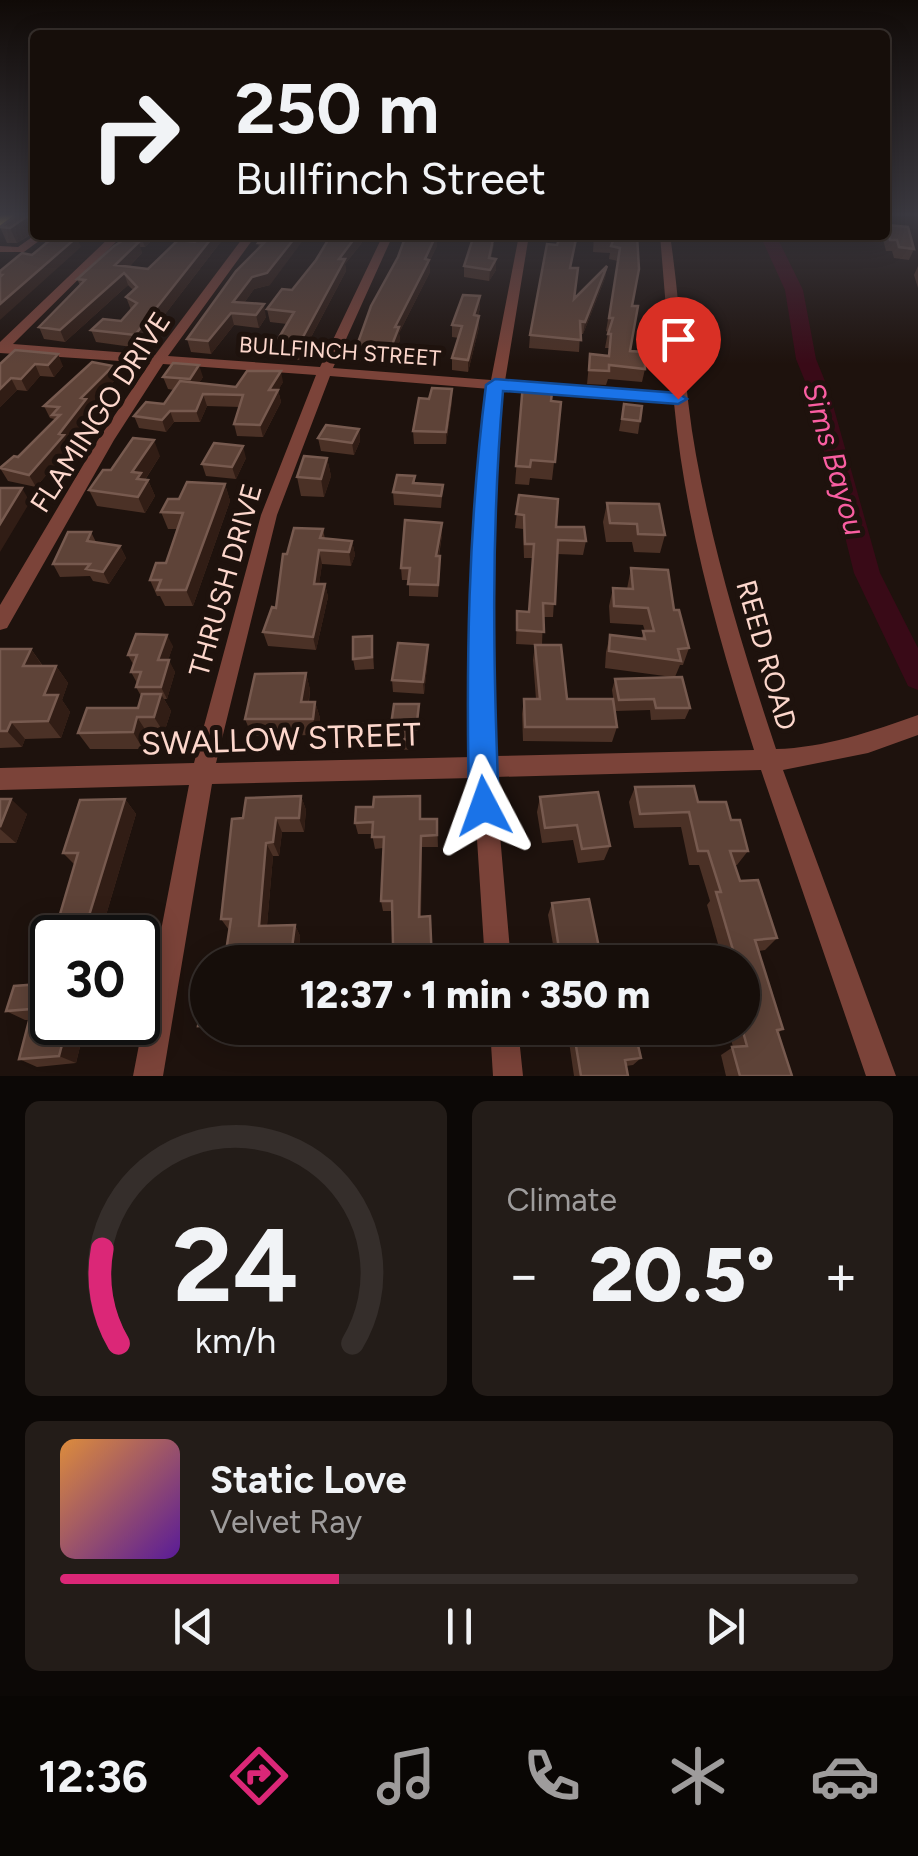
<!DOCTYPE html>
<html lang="en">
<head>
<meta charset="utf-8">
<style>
  :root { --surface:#160e0a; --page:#231c18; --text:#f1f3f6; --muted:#9e9c9c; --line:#352e2b; --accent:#db2777 }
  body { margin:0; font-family:Figtree,sans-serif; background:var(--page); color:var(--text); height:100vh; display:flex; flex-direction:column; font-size:38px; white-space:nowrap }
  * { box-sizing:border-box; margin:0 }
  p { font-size:32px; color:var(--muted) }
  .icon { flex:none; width:55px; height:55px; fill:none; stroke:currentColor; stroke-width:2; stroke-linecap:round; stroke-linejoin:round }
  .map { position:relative; height:1076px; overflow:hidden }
  .sheet { display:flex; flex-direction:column; gap:25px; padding:25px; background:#0c0806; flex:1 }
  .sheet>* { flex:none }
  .banner { position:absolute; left:30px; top:30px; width:860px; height:210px; border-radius:10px; box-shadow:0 5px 25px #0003,0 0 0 2px var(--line); background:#160e0a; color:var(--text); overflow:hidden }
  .speed { position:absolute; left:30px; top:915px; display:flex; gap:20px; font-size:50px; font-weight:700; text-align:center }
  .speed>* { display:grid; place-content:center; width:130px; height:130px; border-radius:50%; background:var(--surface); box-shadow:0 5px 25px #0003,0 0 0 2px var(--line); line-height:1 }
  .speed .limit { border:5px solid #111; border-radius:15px; background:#fff; color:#111 }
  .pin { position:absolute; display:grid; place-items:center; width:85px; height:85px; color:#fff; margin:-102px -42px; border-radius:50% 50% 50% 0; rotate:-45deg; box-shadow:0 0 10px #0007 }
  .pin .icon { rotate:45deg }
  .me { position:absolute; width:110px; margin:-55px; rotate:356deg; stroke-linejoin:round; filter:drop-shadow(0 0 8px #0008) }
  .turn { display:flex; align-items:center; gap:35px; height:210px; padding:0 40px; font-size:45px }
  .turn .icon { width:130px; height:130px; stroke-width:2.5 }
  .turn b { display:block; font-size:70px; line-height:85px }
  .big { font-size:75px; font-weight:800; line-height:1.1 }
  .sheet .tile { flex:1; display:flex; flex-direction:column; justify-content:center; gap:15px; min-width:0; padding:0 35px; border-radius:15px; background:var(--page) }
  .sheet .dial { align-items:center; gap:0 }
  .dial svg { height:260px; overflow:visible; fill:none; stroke:var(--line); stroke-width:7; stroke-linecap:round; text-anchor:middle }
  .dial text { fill:var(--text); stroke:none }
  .song { display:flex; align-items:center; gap:30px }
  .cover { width:120px; height:120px; border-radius:15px; background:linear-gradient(135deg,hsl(30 70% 55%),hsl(270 70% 35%)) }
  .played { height:10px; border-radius:5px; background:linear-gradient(90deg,var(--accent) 35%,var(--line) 35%) }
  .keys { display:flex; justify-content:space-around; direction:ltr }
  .heat { display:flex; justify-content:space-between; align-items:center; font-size:55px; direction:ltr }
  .sheet .tiles { flex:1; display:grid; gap:25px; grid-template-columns:1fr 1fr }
  .tile:last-child { grid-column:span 2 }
  .trip { position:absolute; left:190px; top:945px; width:570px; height:100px; border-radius:50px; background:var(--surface); box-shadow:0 5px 25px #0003,0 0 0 2px var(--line); font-weight:800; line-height:100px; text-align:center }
  .menu { display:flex; height:160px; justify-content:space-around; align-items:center; background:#090604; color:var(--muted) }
  .menu .icon { width:70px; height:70px }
  .menu .current { color:var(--accent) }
  .menu b { font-size:45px; color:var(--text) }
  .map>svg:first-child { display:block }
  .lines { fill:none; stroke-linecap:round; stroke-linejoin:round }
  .river { fill:#390a17; fill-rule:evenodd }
  .minor { fill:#7b4339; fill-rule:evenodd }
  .major { fill:#f9cd57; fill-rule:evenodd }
  .wall { fill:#4b3126 }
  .shaded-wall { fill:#311d15 }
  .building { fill:#5e4338; stroke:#775a4f; stroke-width:2.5 }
  .route { fill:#1a73e8; stroke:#114b97; stroke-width:2.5 }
  .labels { text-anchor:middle; stroke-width:10; stroke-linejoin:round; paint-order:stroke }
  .far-street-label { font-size:22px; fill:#fdd7cc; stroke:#1e120d }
  .street-label { font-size:28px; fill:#fdd7cc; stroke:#1e120d }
  .water-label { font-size:30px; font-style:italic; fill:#f95ea1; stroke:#1e120d }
  .near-street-label { font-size:32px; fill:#fdd7cc; stroke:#1e120d }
</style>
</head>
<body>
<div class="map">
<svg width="918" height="1076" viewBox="0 0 918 1076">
  <rect width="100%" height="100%" fill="#1e120d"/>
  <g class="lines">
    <path class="river" d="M760,235H776L803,290L816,359L829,391L880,573L918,648V690L908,686L854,573L809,391L796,359L785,290Z"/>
    <path class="minor" d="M35,235H47L24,252H0V246L18,247Z
      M112,235H123L13,344L155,355L245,235H256L168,356L320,367L383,235H393L333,368L491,380L519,235H529L505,381L673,394L660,235H670C681,308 683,382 696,455C714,555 744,653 776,749C824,748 873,731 918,715V735L868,753L783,770L896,1076H866L761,770L495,777L511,962H485L473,778L212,784L163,1076H133L189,785L0,790V768L194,763L261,515L316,375L163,364L114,440L7,628L0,630V605L98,440L150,363L0,353V342ZM330,376L490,389C468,510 466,634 472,757L216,763L277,515ZM504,390L674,403C685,521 718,637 754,750L494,756C486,634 484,511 504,390Z
      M490,1028H518L523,1076H493Z"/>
    <path class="major" d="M4,213H19L0,227V216Z"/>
  </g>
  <path class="wall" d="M35,213V232L17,243H7L0,227Z
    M887,225L914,249L909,260L894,258L892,251H886L882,235H885Z
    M129,235H157L145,247H140L142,253L129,267L148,269L195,242L202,235H226L139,348L96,342L91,330L121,321L131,310L126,297L133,290L128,285L65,342L44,339L39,327L80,285L77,279L130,240Z
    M264,235L270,285L254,289L244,303L266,317L259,328L234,325L211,354L191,352L187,339L259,248L258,243Z
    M331,235H364L361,244L345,264L346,271L299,360L276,358L274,346L287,324L270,322L267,309L292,290L316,260Z
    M437,235V246L429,262L430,272L399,333L400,340L391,363L358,361L356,348Z
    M594,235H637L630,351L645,369L642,382L608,379L606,385L587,384L590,354L608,356L609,348H605L608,332L606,331L618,261L609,259L610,253L593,252Z
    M494,244L491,258L496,259V270L489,281L464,277V266Z
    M557,245L571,268L574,299L607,266L605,278L583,334H580L579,352L529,348L530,335Z
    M918,266V288L914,275Z
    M480,308L478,315L479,316V327L468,372L452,370V358L459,338L452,337V325Z
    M0,364L63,366L54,377L40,376L27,391L17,390L0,407Z
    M163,377H203L199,383L236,387L283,382L278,390L281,402L263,437L237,436L234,424L240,407L207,406L200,422H174L166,432L139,428L134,416L164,404L174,390L168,389Z
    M117,378L89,407L91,412L68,443L70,447L36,487L8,481L0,468L18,457L55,420L54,419L50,418L44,406Z
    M523,384L541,391L551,401L561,402L552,480L530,478L529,485L515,484Z
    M452,389V401L446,444H414L413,431L429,399Z
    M624,404L640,421L638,434L619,431Z
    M359,429L360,441L354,455L321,451L318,438Z
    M160,456L145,480H148L155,496L145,513L97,506L89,490L111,470Z
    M246,458L236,479L206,476L202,464Z
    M327,458L331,476L324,497L301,496L297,477Z
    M415,476V483L443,485L441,508L394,505L393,492Z
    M225,484L230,501L193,606H165L160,596H157L150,580L166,563L177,529H168L161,512L179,499Z
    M519,495L556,527L586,541L583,555L557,554L553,617H543L542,645L567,699L617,727L612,742L523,741L522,714L524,699H536L533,660L535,645L516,644L517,611L529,612L533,558H524L523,529L515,528Z
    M607,503L665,535L660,553L634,552L632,542H606L603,522Z
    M323,529L325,539L352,541L355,555L351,566L322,564L319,584H325L328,597L316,650L268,646L263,632L276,608L287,554Z
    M91,532L96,542L120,546L126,558L109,584L93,581L90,576L60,577L53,564Z
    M442,535L439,556L440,568L438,597L409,596V580H402L401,568Z
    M631,568L674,610L689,648L683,665H680L675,677L690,708L685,719L651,720L650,710L615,711L612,690L615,679L672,677L605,668L606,652L610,635L641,639L645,631L643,625L610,623L609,606L613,588L627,589Z
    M372,636L374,669L355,670L353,659Z
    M428,645V657L424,694L393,692L392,680Z
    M173,646L168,660L175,672L167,699H164L171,711L164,733L148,734L143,749H90L78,733L138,708L141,696L136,687L137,683L131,672L133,664L128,655Z
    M0,649H31L43,666H56L68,683L62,700L70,712L61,738L25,739L22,747L0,748Z
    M306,673L310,690L309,702H315L320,718L317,735L252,736L245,719Z
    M419,716L416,750L385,749L383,738L391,725Z
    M372,724L374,749L353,748L350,737Z
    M635,787L698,802L731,820L748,851L737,865H734L740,881L777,938L765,950L758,951L783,1029L778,1033L792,1076H726L721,1055L733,1047L728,1028H742V962H702L712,952L720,951L707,905L710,901L699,865H689L681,827L634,828L629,802Z
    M301,796L306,810L304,832H282L279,856H273L267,925H295L300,936L298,959L260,960V962H208V1028H270V1029L208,1034L198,1026L207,959L225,958L229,930L221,919L232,819L243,818L246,798Z
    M540,797L610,846L604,860L578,863L573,840L542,843L537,812Z
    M0,799L27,814L16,843H0Z
    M125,799L136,814L101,932L108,938H53L75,865L63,853Z
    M421,808V819H437L438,847H422L421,917L393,944L392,911H383L381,901L383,848L375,849L372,834H358L355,823Z
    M552,903L602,962H556L548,915Z
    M14,986L52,1022H86L76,1063L37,1067L19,1059L29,1020H25L6,1011Z
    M567,1028H634L641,1058L633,1065L626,1066L628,1076H574Z"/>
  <path class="shaded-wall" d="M26,217L33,232L17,243L10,228Z
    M143,235H157L145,247L141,237Z
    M214,235H226L139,348L135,335Z
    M297,235H307L270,285L254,289L236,314L233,302L252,277Z
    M357,235H364L361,244L345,264L346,271L299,360L297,348L339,259Z
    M437,235V246L429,262L430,272L399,333L400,340L391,363L390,350L395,327Z
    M77,237L81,247L0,320V304Z
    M139,242L142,253L120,276L124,273L128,285L65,342L60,330L115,265Z
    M496,259V270L489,281L490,270Z
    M607,266L605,278L583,334L585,322Z
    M480,296V308L474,327V315Z
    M264,304L266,317L259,328L256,315Z
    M231,313L234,325L211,354L208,341Z
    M479,316V327L468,372V360Z
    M58,354L63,366L54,377L48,365Z
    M35,364L40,376L27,391L21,379Z
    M199,365L203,377L194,391L190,379Z
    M113,366L117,378L89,407L91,412L68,443L70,447L36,487L29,475L59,434L81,398Z
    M281,371L283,382L272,401L269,390Z
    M11,378L17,390L0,407V389Z
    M452,389V401L446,444V432Z
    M278,390L281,402L263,437L260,425Z
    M203,394L207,406L200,422L196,411Z
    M170,411L174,422L166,432L162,420Z
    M359,429L360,441L354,455L352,443Z
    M154,440L160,456L144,481L148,480L155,496L145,513L138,497L132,472Z
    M243,446L246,458L236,479L232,467Z
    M327,458L331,476L324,497L321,479Z
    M225,484L230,501L193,606L186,590Z
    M22,488L30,502L0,552V524Z
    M442,523V535L436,568V556Z
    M352,541L355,555L351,566L349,552Z
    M120,546L126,558L109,584L103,572Z
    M319,550L322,564L317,598L314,584Z
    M325,584L328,597L316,650L313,637Z
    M167,635L173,646L164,672L158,660Z
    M428,645V657L424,694L423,682Z
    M31,649L43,667L23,666Z
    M169,660L175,672L167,699L161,687Z
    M56,666L68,683L62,700L70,712L61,738L48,721L44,695Z
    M306,673L310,690L306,719L301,702Z
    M161,694L171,711L164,733L154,717Z
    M315,702L320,718L317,735L313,719Z
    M419,704V716L416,750L415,740Z
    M137,717L148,734L143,749L133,732Z
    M11,722L25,739L22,747L7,731Z
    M301,796L306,810L304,832L299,818Z
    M11,799L27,814L16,843L0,829Z
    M125,799L136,814L101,932L108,938H91L84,932Z
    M276,818L282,832L279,856L273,842Z
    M421,836L422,847L420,927L419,917Z
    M266,843L273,856L266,937L259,926Z
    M295,925L300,936L298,959L292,948Z
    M253,950L260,960V962H251Z
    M68,1022H86L76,1063L59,1056Z"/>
  <path class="building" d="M19,213H35V216L26,217L10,228L0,227Z
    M887,225L908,227L914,249L899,247L897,240H890Z
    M56,235L77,237L0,304V277L2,275H0V271L22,253L32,255Z
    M202,235H214L135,335L91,330L103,319L121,321L137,303L126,297L137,287L124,273L60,330L39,327L85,280L77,279L114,246L125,239L139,242L115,265L148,269L178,240L195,242Z
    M264,235H297L267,273L252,277L233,302L264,304L256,315L231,313L208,341L187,339L236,271L264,243H258Z
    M331,235H357L339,259H345L297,348L274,346L294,312L267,309L282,289L292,290L316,260Z
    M406,235H436L425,259L429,260L395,327H399L390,350L356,348L371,306L398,257Z
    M474,235H494L489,258L496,259L490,270L464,266Z
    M595,235H637L639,269L632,306H638L630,351L645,352V369L609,365V371L589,370L590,354L609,356L611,334H608L613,318H609L620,248L611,246L613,241L595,240Z
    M560,237L576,239L570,268H578L574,299L607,266L585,322L580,321L581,340L530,335L547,244L557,245Z
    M463,295L480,296L474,315L479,316L468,360L452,358L462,326L452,325Z
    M15,350L58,354L48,365L35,364L21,379L11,378L0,389V364Z
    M92,362L113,366L81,398L86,399L59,434L64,435L29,475L0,468L14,456L18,457L60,415H52L59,407L44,406Z
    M173,363L199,365L190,379L163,377Z
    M247,371H281L269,390H278L260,425L234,424L243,395L203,394L196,411H170L162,420L134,416L146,402L164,404L180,381L236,387Z
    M523,384L542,386L541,391L552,392L551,401L561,402L555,462L531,460L530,467L516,466Z
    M432,388L452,389L446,432L413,431L419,398L429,399Z
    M624,404L642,406L640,421L622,419Z
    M326,425L359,429L352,443L318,438Z
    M133,438L154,440L132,472L141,473L137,479L148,480L138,497L89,490L103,470H111Z
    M214,443L243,446L232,467L202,464Z
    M304,456L327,458L321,479L297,477Z
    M397,475L415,476L413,483L443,485L441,496L393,492Z
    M187,482L225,484L186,590H157L161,580H150L156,563H166L183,513L161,512L168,499H179Z
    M0,488H22L0,524Z
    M519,495L558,499L556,527H584L586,541L558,540L555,604L543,603L544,632L517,630V611L529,612L534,544H525L524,515L516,514Z
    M607,503L659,504L665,535L638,534L637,524L610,523Z
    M405,520L442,523L436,556H440L438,585L408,584L410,568H401Z
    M294,528L323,529L320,538L352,541L349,552L319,550L314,584H325L313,637L263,632L272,607L276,608L283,554H287Z
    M68,532H91L87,541L120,546L103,572L86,569L90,564H53Z
    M631,568L668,570L674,610H679L689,648L678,649L681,661L609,651L610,635L645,639L643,631H654L648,608L614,606L613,588L633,589Z
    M136,634L167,635L158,660H169L161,687H136L141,672H131L137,655H128Z
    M372,636V657L353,659V637Z
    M398,643L428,645L423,682L392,680Z
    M535,645H561L567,699H613L617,727H525L524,699H540Z
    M0,649H31L23,666H56L44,695H58L48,721L11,722L7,731H0Z
    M306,673L301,702H315L313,719H245L255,674Z
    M682,677L690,708H656L654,699L619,700L615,679Z
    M142,694H161L154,717H137L133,732L78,733L87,708H138Z
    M394,704H419L415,740L383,738L385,725H391Z
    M353,724H372V738L350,737Z
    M694,786L698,802H726L731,820H740L748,851H730L740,881L758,880L777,938L755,940L783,1029L777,1030L792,1076H740L732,1047L747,1046L742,1028V962H715L712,952L733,950L716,892H721L708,851H698L689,812L640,814L635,787Z
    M598,792L610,846L582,849L577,825L545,828L540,797Z
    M301,796L299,818H276L273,842L266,843L259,926L295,925L292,948L253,950L251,962H208V1025L198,1026L207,959L225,958L231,919H221L232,819L243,818L246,798Z
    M420,796V819H437V835L421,836L419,917L430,916L432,962H383L382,945L393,944L392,901H381L384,837H372L373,822L355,823L356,807H373L374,797Z
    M0,799H11L0,827Z
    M125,799L84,932L100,931L98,938H53L78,853H63L80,800Z
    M589,899L602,962H561L552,903Z
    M52,941V1022H68L59,1056L19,1059L32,1009L6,1011L14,986L40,984Z
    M573,1028H634L641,1058L625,1060L628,1076H581Z"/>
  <linearGradient id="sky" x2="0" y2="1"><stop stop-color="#100a07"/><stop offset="0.59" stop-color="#3b3940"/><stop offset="1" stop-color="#3b3940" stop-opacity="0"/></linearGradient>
  <rect width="918" height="364" fill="url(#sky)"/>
  <path class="route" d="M495,379L678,393L687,399L678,404L503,391C491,529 493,667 499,806L495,816L484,820L474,816L469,806C466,663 468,527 486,385Z"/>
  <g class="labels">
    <g class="far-street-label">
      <text transform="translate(340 351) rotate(4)" y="8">BULLFINCH STREET</text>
    </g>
    <g class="street-label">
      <text transform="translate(100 412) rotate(-57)" y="10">FLAMINGO DRIVE</text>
      <text transform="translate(225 580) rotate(-74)" y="10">THRUSH DRIVE</text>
      <text transform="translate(767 655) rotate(74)" y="10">REED ROAD</text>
    </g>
    <g class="water-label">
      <text transform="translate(834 459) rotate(74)" y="10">Sims Bayou</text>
    </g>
    <g class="near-street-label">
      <text transform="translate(281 739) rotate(-2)" y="11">SWALLOW STREET</text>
    </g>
  </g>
</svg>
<div class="speed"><div class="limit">30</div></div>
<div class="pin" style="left:678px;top:399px;background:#d93025"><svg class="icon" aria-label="arrive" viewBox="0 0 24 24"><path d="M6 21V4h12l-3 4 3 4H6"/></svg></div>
<svg class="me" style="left:484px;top:806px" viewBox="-20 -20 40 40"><path d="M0-17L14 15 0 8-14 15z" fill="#1a73e8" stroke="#fff" stroke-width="4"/></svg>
<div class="trip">12:37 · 1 min · 350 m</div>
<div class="banner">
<div class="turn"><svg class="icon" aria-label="right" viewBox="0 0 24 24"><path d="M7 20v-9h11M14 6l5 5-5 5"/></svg><div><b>250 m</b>Bullfinch Street</div></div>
</div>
</div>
<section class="sheet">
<div class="tiles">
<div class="tile dial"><svg viewBox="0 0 100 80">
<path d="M14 69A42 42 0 1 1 86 69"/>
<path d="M14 69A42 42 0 0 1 9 40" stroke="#db2777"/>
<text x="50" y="56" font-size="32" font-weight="700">24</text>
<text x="50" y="72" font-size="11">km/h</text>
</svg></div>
<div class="tile"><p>Climate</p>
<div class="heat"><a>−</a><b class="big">20.5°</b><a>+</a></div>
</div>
<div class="tile">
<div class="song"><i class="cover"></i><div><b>Static Love</b><p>Velvet Ray</p></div></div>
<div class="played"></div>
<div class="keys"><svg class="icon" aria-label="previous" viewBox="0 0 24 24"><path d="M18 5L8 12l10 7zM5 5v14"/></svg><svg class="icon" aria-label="pause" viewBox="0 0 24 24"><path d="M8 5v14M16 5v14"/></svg><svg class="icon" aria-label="next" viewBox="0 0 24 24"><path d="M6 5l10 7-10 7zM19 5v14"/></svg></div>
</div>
</div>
</section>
<nav class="menu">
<b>12:36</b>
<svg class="icon current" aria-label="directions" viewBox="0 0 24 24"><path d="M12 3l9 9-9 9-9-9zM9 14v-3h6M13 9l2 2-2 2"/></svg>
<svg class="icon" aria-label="music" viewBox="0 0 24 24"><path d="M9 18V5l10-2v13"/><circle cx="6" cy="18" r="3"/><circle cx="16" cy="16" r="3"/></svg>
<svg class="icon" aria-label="phone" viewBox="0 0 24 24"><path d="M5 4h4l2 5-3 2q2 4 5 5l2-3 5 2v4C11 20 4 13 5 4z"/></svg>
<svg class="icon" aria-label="climate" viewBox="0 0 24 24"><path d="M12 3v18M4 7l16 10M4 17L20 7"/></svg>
<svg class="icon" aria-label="car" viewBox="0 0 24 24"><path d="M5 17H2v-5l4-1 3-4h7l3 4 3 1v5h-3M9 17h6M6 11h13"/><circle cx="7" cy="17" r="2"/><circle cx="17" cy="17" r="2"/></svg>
</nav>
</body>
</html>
